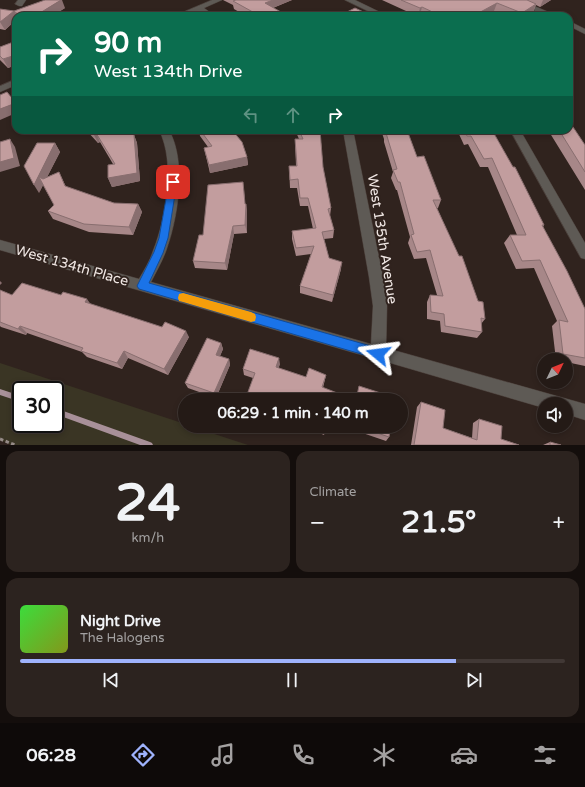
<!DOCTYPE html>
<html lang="en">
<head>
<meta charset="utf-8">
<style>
  :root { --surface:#241a16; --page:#2c231f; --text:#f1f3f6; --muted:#a3a1a1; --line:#413835; --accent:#9fb3fd }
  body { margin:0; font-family:"Varela Round",sans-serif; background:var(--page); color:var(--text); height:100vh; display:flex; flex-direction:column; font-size:15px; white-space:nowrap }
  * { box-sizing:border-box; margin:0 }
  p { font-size:13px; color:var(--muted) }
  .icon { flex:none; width:22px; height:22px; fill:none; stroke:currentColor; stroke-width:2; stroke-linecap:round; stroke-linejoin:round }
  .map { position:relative; height:445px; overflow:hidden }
  .side { display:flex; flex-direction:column; gap:6px; padding:6px; background:#140e0c; flex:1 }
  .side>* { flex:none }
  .banner { position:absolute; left:12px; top:12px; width:561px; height:122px; border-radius:12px; box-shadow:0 2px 6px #0003,0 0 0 1px var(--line); background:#0b6e4f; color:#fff; overflow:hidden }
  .needle { width:26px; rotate:47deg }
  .controls { position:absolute; left:537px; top:353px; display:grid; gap:8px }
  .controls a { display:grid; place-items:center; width:36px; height:36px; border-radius:50%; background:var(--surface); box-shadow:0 2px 6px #0003,0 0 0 1px var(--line); font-size:20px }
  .speed { position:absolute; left:12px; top:381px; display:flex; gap:8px; font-size:20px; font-weight:700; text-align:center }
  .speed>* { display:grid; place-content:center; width:52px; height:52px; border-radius:50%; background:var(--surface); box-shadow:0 2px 6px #0003,0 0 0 1px var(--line); line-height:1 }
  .speed .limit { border:2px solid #111; border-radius:6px; background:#fff; color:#111 }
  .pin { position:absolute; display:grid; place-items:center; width:34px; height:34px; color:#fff; margin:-17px; border-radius:8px; box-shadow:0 2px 6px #0006 }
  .me { position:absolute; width:44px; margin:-22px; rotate:286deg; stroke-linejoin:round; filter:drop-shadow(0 0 3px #0008) }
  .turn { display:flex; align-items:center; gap:14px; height:84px; padding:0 16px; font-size:18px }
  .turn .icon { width:52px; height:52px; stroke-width:2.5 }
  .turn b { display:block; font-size:28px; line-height:34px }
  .lanes { display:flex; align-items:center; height:38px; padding:0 16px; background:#0003; justify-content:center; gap:20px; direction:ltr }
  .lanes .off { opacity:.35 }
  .big { font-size:30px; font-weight:700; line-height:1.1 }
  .side .tile { flex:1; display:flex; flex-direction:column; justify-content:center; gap:6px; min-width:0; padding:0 14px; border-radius:12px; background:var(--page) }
  .side .dial { align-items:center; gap:0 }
  .dial b { font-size:52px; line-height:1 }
  .song { display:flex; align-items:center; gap:12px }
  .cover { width:48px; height:48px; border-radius:6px; background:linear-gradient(135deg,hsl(120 70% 55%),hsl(70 70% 35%)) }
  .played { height:4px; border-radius:2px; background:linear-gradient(90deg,var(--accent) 80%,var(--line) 80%) }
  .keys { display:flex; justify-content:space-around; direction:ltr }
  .heat { display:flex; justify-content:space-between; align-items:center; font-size:22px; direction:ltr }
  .side .tiles { flex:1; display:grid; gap:6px; grid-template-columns:1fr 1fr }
  .tile:last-child { grid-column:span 2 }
  .trip { position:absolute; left:178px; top:393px; width:230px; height:40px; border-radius:20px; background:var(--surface); box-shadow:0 2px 6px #0003,0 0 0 1px var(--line); font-weight:700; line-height:40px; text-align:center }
  .tabs { display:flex; height:64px; justify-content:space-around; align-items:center; background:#0e0a09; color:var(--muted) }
  .tabs .icon { width:28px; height:28px }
  .tabs .current { color:var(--accent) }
  .tabs b { font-size:18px; color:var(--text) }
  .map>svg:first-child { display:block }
  .green { fill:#3a3524; fill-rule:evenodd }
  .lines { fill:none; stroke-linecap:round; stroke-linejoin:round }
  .stream { fill:#a89099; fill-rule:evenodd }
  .street-casing { stroke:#4b3f3a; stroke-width:1 }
  .path { stroke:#968b87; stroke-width:3; stroke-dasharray:3.5 2.5; stroke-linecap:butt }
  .street { fill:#5e5a55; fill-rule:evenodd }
  .wall { fill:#a78788 }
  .shaded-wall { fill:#886e6f }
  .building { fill:#c29d9e; stroke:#886e6f }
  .route { fill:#1a73e8; stroke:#114b97 }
  .slow { fill:#f59e0b }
  .labels { text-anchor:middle; stroke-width:4; stroke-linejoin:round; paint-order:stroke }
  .street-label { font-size:14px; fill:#f1e8e5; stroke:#30231e }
</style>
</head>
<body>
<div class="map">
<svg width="585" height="445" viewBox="0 0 585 445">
  <rect width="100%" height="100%" fill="#30231e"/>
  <path class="green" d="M0,363L185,424V426H190L248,445H12L0,440ZM21,390H55V424H21Z"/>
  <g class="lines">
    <path class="stream" d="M0,389L21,396V402L0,395Z
      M55,408L150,442L152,443L153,445H140L55,414Z"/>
    <g class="street-casing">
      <path id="street" d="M18,0H26L22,6H19L15,4Z
        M212,0H222L204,8L215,16H206L197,11L185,16H174Z
        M345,0H355L388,16H378Z
        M509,0H520L558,16H547Z
        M569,21L585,29V34L569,26Z
        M16,79V85L0,92V86Z
        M159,130H169C187,162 178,218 166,251C162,262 156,272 151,282L371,344L373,306L369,277L343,130H353L383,277L387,306L386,348L585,404V420L566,414V404H544V408L380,360L378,361L372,358L0,250V240L139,279C144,270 150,261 153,251C166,218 176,163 159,130Z
        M510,130H520L585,243V259L581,258Z"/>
    </g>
    <path class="path" d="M0,439L15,445"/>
    <use href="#street" class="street"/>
  </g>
  <path class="wall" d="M223,0H292L273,8L288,16H246L234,9L233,5Z
    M382,0H551L540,7L536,5L533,12L526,16H507L494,11L485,16H422L420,15L417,16Z
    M65,8L52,16H16V20L5,30L0,29V9L14,11Z
    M16,41V65L8,68L0,60V47Z
    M86,130H131L134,135L137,143L140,181L112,187L108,178L113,164L100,142L98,143Z
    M199,130H232L247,157L248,165L210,173L204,148L208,147L200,136Z
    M295,130H320L323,167L331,208L330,216L334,230L333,238L324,239L329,258L341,269L332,302L300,293V286L311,254L296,256L292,239V231L313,229L308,206H300L297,188H290L289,166H296L295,139H299Z
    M381,130H408V133L417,157L441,200L438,208H437L485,319L481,324L482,332L477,338L441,332L440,321L427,319V302L430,295H437L426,258L414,259L408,243L410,237L397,190H396L391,178L393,172L384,142V139Z
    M458,130H492L544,225L543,227L585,309V366L566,362V360H556L552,326L557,321L534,268L516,269L504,243L510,235H517L488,167H480L468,144L464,145L458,132Z
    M548,130H569L585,145V190Z
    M55,143L60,152L47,177L59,172L66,187L114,203L138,204L142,212L133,235L89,232L53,219L48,211L54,205L43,185L39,193Z
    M244,190L245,204H246L247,212V233L234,234L227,270L195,268L193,261L203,235Z
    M0,290L12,295L90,304L189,337L168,375L128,358L122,369L87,357L82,352L27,333L26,335L1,327L0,326Z
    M221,343L223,349L220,356L229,359L230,365L216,398L188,388L185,383Z
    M280,364L278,368L306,377L326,375L323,388L355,400H246L253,378L244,375L243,369Z
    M421,402L443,428L472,438L473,423L479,419L501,439L519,445H411L417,407Z
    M303,426H327L324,435Z
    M342,426H391L389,437L386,441Z
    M550,442L561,445H543Z"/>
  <path class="shaded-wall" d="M61,0H62L65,8L52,16H35Z
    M273,0H292L265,11V3Z
    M543,0H551L540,7Z
    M497,3L494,11L485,16H473Z
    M536,4L533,12L526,16H521L522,13Z
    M422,7L420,15L418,16L420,8Z
    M14,11L17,16H16V20L5,30L0,22Z
    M16,55V65L8,68L3,59Z
    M16,103V113L0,120V109Z
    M96,133L100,142L98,143L94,135Z
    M134,135L137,143L140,181L112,187L108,178Z
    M10,139L15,147L20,166L0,172V162Z
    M55,143L60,152L39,193L34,185Z
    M247,157L248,165L210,173L209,165Z
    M138,204L142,212L133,235L129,227Z
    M246,204L247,212V233L245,225Z
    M233,226L234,234L227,270L225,263Z
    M342,262L341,269L332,302L333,295Z
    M0,281L2,283L0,285Z
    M87,299L92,306L85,302Z
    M20,326L27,333L26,335L18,329Z
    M186,331L189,337L168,375L164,369Z
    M221,343L223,349L218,361L216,355Z
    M124,351L128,358L122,369L117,363Z
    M279,358L280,364L277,373L276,367Z
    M229,359L230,365L216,398L214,393Z"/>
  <path class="building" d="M45,0H61L35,16H20L14,11L0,22V9L14,11Z
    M236,0H273L265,3L288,16H260L233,1Z
    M401,0H527L536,4L522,13L497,3L473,16H441L422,7L420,8Z
    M355,8L372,16H339Z
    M91,13L95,16H84Z
    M186,14L190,16H182Z
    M16,41V55L3,59L0,56V47Z
    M7,92L16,103L0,109V95Z
    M569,121L585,145V172L559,130H569Z
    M90,130H131L134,135L137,173L108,178V165L115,164L96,133L94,135Z
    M200,130H232L242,142L247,157L209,165L204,148L212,146Z
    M299,130H320L323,167L331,208L328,209L334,230L322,232L329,258L342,262L333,295L300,286L314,246L296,248L292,231L316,228L308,198H300L298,179L290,180L289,166H297L295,139H303Z
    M386,130H407L417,157L424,156L441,200H433L459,256H462L478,301L483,302L485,319L481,318L482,332L445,326L444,314L431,312L430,295L443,296L430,250L417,252L411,235L414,234L400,182H398L393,170L397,169L386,133H388Z
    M464,130H492L513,167H515L544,225H542L567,271L585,309V358L563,354L559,320L568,322L540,260L522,261L510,235H526L492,158L484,159L471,136H467Z
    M10,139L14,158L0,162V142Z
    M37,143H55L34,185L24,166Z
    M59,172L65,186L114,203L138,204L129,227L84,224L48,211L54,205L39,177L43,179Z
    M243,182L245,204H246L245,225L233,226L225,263L193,261L199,235H203L208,185Z
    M22,283L61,295L63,292L87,299L85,302L162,327L165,322L186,331L164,369L124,351L117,363L81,351L83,348L20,326L18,329L0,322V290L12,295Z
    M207,338L221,343L216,355L229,359L214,393L185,383Z
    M250,349L279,358L276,367L306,377L309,368L326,375L322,387L355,400H245L255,373L243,369Z
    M359,386L396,398V400H356Z
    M421,402L445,410L443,428L477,440L479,419L502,426L501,439L519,445H414Z
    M314,426H327L325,431Z
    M357,426H391L389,437Z
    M550,442L561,445H550Z"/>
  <path class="route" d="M173,179L177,182L168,238L163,253L149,283L378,348L382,350L384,354L382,358L378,359L139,289L137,286L154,252L159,238L169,182Z"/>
  <path class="slow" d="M183,293L251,312L255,314L256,317L255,321L251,322L183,302L179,301L178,298L179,294Z"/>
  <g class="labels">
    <g class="street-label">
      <text transform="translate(383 239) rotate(81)" y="5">West 135th Avenue</text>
      <text transform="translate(72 265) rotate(16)" y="5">West 134th Place</text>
    </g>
  </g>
</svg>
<div class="controls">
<a><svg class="needle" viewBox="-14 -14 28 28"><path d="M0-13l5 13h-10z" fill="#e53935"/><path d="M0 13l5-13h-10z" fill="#a3a1a1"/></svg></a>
<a><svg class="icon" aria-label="sound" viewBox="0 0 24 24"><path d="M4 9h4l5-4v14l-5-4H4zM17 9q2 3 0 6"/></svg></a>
</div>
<div class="speed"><div class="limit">30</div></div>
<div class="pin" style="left:173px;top:182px;background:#d93025"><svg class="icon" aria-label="arrive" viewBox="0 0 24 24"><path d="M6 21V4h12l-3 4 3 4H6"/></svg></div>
<svg class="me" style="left:378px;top:354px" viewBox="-20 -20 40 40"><path d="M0-17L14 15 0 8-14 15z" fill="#1a73e8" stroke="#fff" stroke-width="4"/></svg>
<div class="trip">06:29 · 1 min · 140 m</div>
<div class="banner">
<div class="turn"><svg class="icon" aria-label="right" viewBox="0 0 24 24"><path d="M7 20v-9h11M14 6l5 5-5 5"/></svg><div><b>90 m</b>West 134th Drive</div></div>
<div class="lanes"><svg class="icon off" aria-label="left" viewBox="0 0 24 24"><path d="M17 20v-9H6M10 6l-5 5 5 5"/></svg><svg class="icon off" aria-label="ahead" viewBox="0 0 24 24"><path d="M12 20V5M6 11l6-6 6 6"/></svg><svg class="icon" aria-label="right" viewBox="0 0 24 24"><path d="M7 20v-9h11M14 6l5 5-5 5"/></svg></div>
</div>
</div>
<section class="side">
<div class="tiles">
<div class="tile dial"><b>24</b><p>km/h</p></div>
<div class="tile"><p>Climate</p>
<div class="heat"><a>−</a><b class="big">21.5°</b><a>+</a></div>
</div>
<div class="tile">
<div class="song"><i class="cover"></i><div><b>Night Drive</b><p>The Halogens</p></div></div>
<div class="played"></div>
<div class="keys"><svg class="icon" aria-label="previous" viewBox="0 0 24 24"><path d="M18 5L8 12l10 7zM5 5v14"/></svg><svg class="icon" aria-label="pause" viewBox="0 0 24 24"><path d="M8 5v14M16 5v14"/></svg><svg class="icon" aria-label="next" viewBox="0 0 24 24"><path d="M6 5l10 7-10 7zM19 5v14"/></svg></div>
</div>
</div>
</section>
<nav class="tabs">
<b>06:28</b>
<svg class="icon current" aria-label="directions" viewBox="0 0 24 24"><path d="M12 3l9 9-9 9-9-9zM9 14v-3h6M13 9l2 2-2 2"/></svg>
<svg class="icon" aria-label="music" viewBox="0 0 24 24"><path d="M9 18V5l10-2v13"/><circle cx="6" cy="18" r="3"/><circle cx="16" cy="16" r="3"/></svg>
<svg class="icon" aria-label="phone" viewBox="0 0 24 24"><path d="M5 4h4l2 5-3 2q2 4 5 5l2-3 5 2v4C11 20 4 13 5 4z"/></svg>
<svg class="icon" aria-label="climate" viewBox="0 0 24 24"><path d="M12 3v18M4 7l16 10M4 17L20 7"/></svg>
<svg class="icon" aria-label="car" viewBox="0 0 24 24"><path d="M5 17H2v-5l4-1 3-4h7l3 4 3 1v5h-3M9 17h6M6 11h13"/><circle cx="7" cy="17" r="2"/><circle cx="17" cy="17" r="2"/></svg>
<svg class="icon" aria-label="filters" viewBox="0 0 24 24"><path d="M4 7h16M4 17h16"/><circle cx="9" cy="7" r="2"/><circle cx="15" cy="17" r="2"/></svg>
</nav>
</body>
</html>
